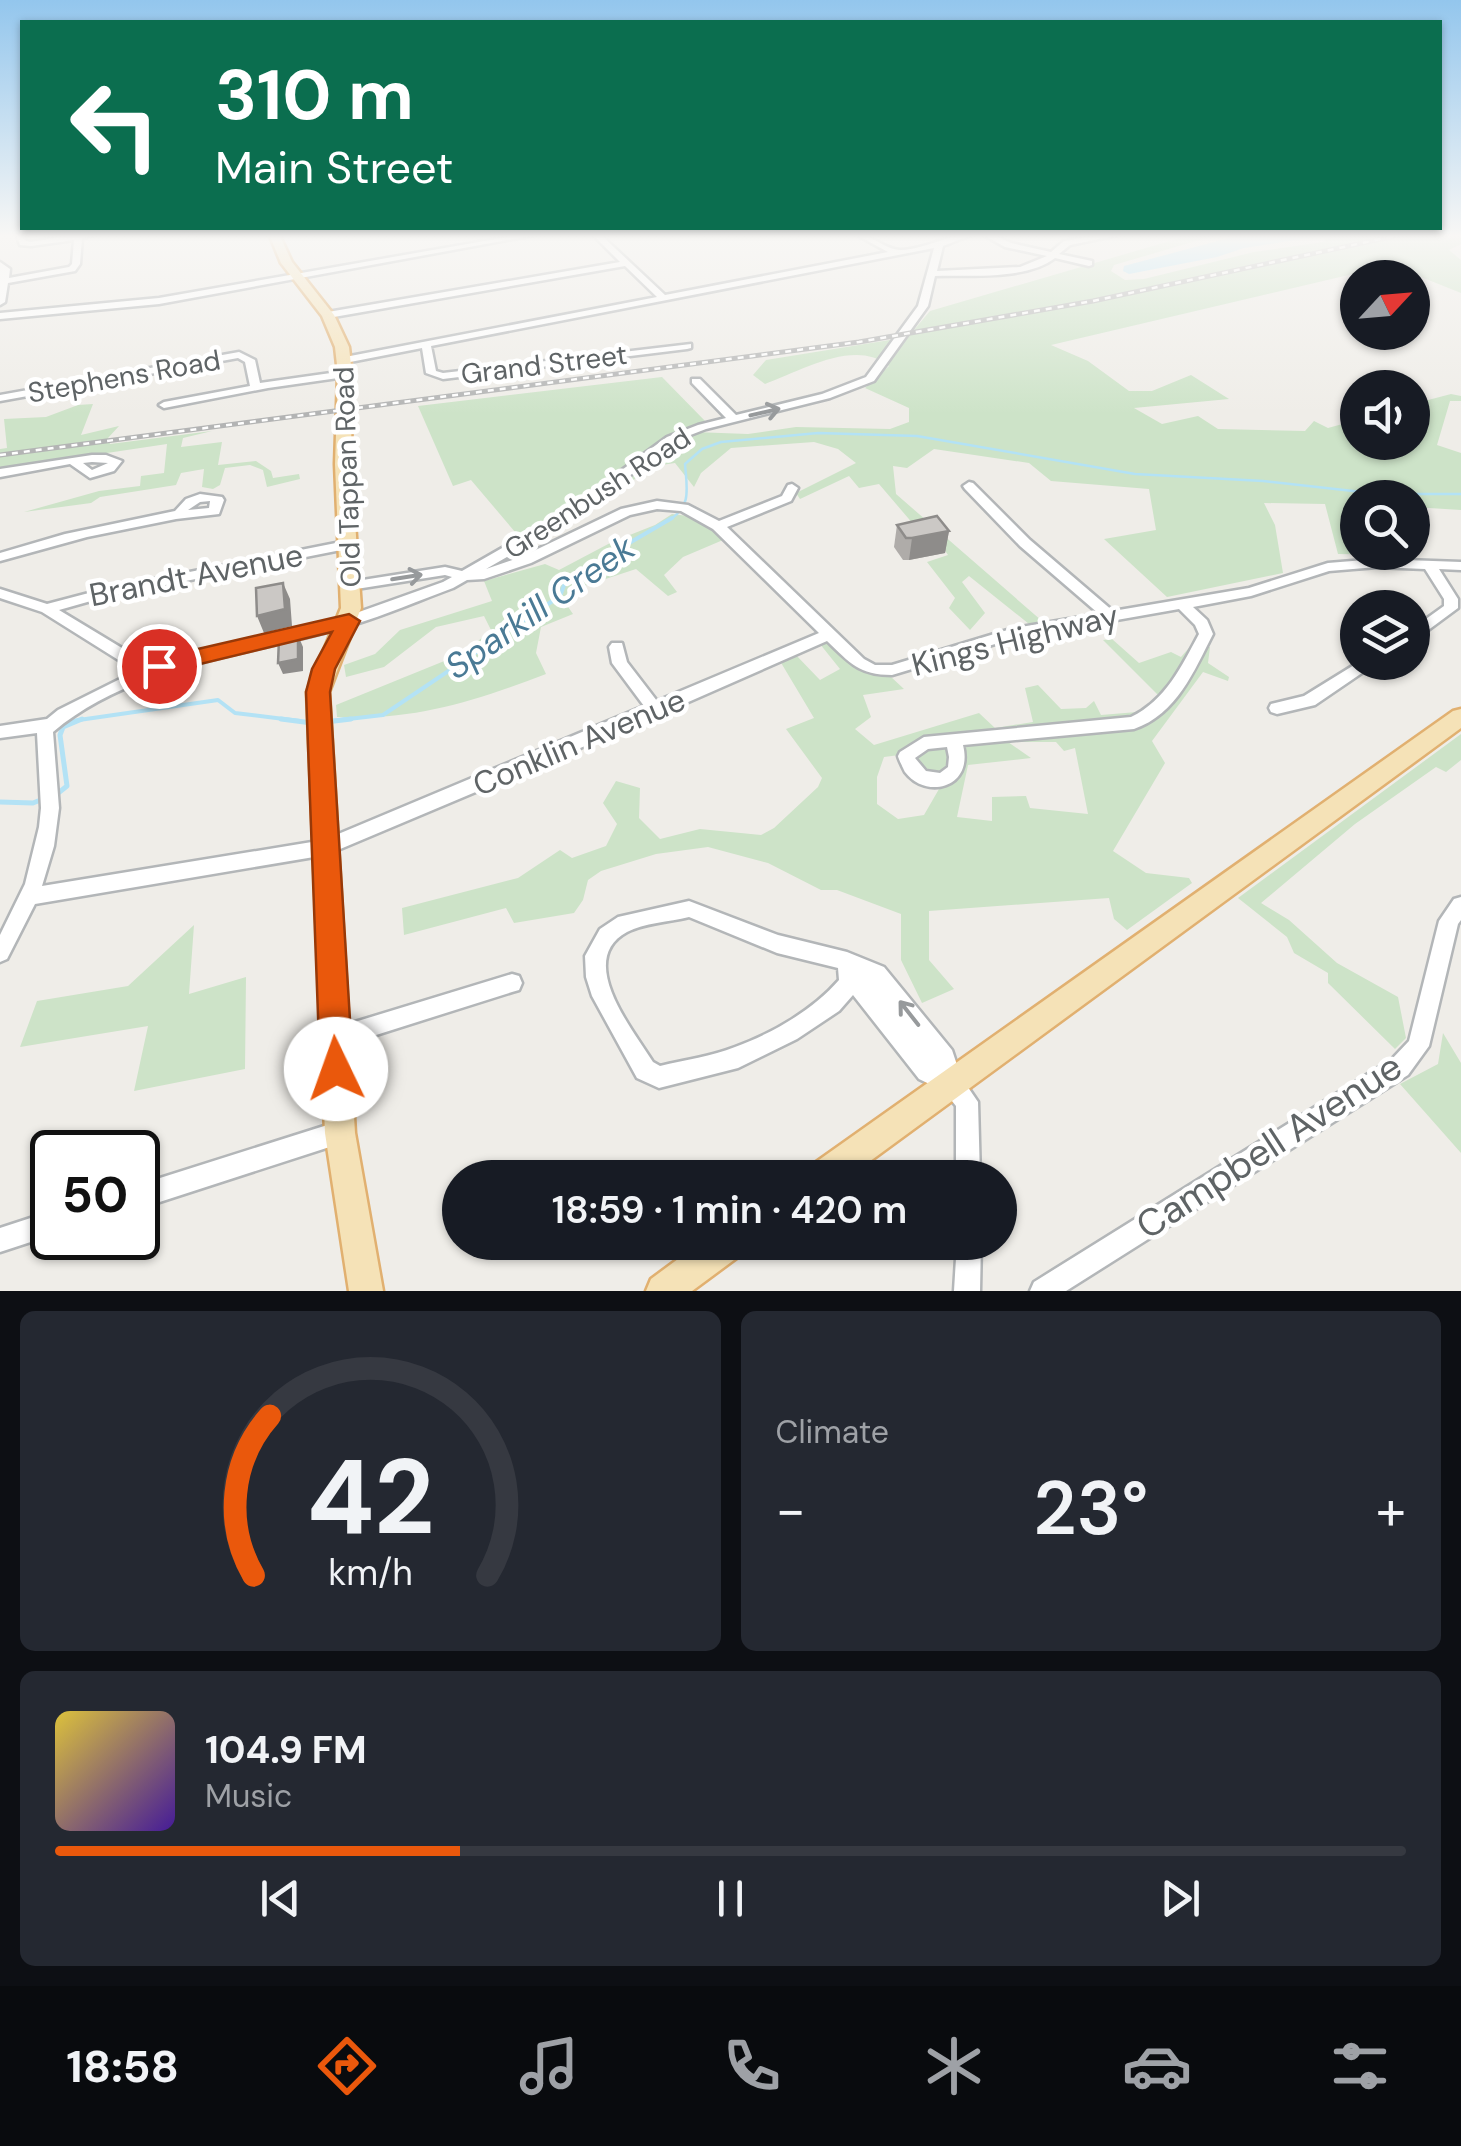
<!DOCTYPE html>
<html lang="en">
<head>
<meta charset="utf-8">
<style>
  :root { --surface:#171b24; --page:#242831; --text:#f1f3f6; --muted:#9ea1a6; --line:#363941; --accent:#ea580c }
  body { margin:0; font-family:"DM Sans",sans-serif; background:var(--page); color:var(--text); height:100vh; display:flex; flex-direction:column; font-size:38px; white-space:nowrap }
  * { box-sizing:border-box; margin:0 }
  p { font-size:32px; color:var(--muted) }
  .icon { flex:none; width:55px; height:55px; fill:none; stroke:currentColor; stroke-width:2; stroke-linecap:round; stroke-linejoin:round }
  .map { position:relative; height:1291px; overflow:hidden }
  .drawer { display:flex; flex-direction:column; gap:20px; padding:20px; background:#0d0f14; flex:1 }
  .drawer>* { flex:none }
  .hud { position:absolute; left:20px; top:20px; width:1422px; height:210px; border-radius:0px; box-shadow:0 2px 8px #0004; background:#0b6e4f; color:#fff; overflow:hidden }
  .needle { width:65px; rotate:64deg }
  .buttons { position:absolute; left:1340px; top:260px; display:grid; gap:20px }
  .buttons a { display:grid; place-items:center; width:90px; height:90px; border-radius:50%; background:var(--surface); box-shadow:0 2px 8px #0004; font-size:50px }
  .speed { position:absolute; left:30px; top:1130px; display:flex; gap:20px; font-size:50px; font-weight:700; text-align:center }
  .speed>* { display:grid; place-content:center; width:130px; height:130px; border-radius:50%; background:var(--surface); box-shadow:0 2px 8px #0004; line-height:1 }
  .speed .limit { border:5px solid #111; border-radius:15px; background:#fff; color:#111 }
  .pin { position:absolute; display:grid; place-items:center; width:85px; height:85px; color:#fff; margin:-42px; border:5px solid #fff; border-radius:50%; box-shadow:0 2px 10px #0007 }
  .me { position:absolute; width:110px; margin:-55px; rotate:357deg; stroke-linejoin:round; filter:drop-shadow(0 0 8px #0008) }
  .turn { display:flex; align-items:center; gap:35px; height:210px; padding:0 30px; font-size:45px }
  .turn .icon { width:130px; height:130px; stroke-width:2.5 }
  .turn b { display:block; font-size:70px; line-height:85px }
  .big { font-size:75px; font-weight:600; line-height:1.1 }
  .drawer .card { flex:1; display:flex; flex-direction:column; justify-content:center; gap:15px; min-width:0; padding:0 35px; border-radius:15px; background:var(--page) }
  .drawer .dial { align-items:center; gap:0 }
  .dial svg { height:260px; overflow:visible; fill:none; stroke:var(--line); stroke-width:7; stroke-linecap:round; text-anchor:middle }
  .dial text { fill:var(--text); stroke:none }
  .song { display:flex; align-items:center; gap:30px }
  .cover { width:120px; height:120px; border-radius:15px; background:linear-gradient(135deg,hsl(50 70% 55%),hsl(260 70% 35%)) }
  .played { height:10px; border-radius:5px; background:linear-gradient(90deg,var(--accent) 30%,var(--line) 30%) }
  .keys { display:flex; justify-content:space-around; direction:ltr }
  .heat { display:flex; justify-content:space-between; align-items:center; font-size:55px; direction:ltr }
  .drawer .tiles { flex:1; display:grid; gap:20px; grid-template-columns:1fr 1fr }
  .card:last-child { grid-column:span 2 }
  .trip { position:absolute; left:442px; top:1160px; width:575px; height:100px; border-radius:50px; background:var(--surface); box-shadow:0 2px 8px #0004; font-weight:600; line-height:100px; text-align:center }
  .tab-bar { display:flex; height:160px; justify-content:space-around; align-items:center; background:#090b0e; color:var(--muted) }
  .tab-bar .icon { width:70px; height:70px }
  .tab-bar .on { color:var(--accent) }
  .tab-bar b { font-size:45px; color:var(--text) }
  .map>svg:first-child { display:block }
  .green { fill:#cde3c8; fill-rule:evenodd }
  .water { fill:#b3e2f5 }
  .lines { fill:none; stroke-linecap:round; stroke-linejoin:round }
  .stream-far2 { stroke:#b3e2f5; stroke-width:2.5 }
  .stream-far1 { stroke:#b3e2f5; stroke-width:4 }
  .stream { stroke:#b3e2f5; stroke-width:5 }
  .minor-casing { stroke:#b3b6b8; stroke-width:5 }
  .major-casing { stroke:#e1b070; stroke-width:5 }
  .minor { fill:#fff; fill-rule:evenodd }
  .major { fill:#f5e2b7; fill-rule:evenodd }
  .rail-casing { stroke:#b3b4b4; stroke-width:5 }
  .rail { stroke:#fff; stroke-width:2.5; stroke-dasharray:6; stroke-linecap:butt }
  .wall { fill:#afaca9 }
  .shaded-wall { fill:#8e8c8a }
  .building { fill:#cbc8c5; stroke:#8e8c8a; stroke-width:2.5 }
  .oneway { stroke:#979a9c }
  .route { fill:#ea580c; stroke:#983908; stroke-width:2.5 }
  .labels { text-anchor:middle; stroke-width:9; stroke-linejoin:round; paint-order:stroke }
  .far-street-label { font-size:28px; fill:#5f6466; stroke:#fff }
  .street-label { font-size:32px; fill:#5f6466; stroke:#fff }
  .water-label { font-size:35px; font-style:italic; fill:#4a7a95; stroke:#fff }
  .near-street-label { font-size:38px; fill:#5f6466; stroke:#fff }
</style>
</head>
<body>
<div class="map">
<svg width="1461" height="1291" viewBox="0 0 1461 1291">
  <rect width="100%" height="100%" fill="#efede8"/>
  <path class="green" d="M1194,234H1220L1114,265L1111,271L1125,280L1144,279L1254,252L1323,242L1328,237L1326,234H1461V244L1449,250L1461,260V293L1391,265L1051,345L1088,361L1129,391H1152L1191,375L1229,399L1134,408L1162,424L1198,416L1218,429L1305,431L1314,421L1328,428L1357,420L1358,442H1412L1413,404L1451,394L1461,396V401H1450L1437,445L1461,453V510L1413,507L1412,498H1358L1357,505H1350L1357,514L1358,552L1394,555L1338,554L1325,504L1264,503L1275,525L1283,573L1167,597L1104,539L1156,530L1149,489L1051,481L1029,463L934,449L907,468L893,466L896,494L1042,621L1029,624L969,576L962,582L985,613L970,630L949,608L955,598L927,562L948,555L935,536L914,525L879,484L859,488L849,476L800,499L796,493L856,463L838,449L814,442L731,448L701,473L694,487L675,463L655,466L615,492L612,488L673,441L694,432L748,434L796,427L890,429L909,422V408L865,388L889,366C855,338 801,371 765,384L753,375L766,360L908,337L930,311Z
    M662,377L706,422L669,435L521,539L471,480L453,486L418,406Z
    M93,404L81,435L119,426L108,438L110,444L212,431L183,438L181,447L222,442L218,465L256,461L271,471L273,478L299,474L300,479L267,487L263,470L250,465L225,468L220,485L213,489L202,487L204,469L181,473L176,485L100,497L91,503L24,512L99,491L140,486L141,476L164,473L167,444L0,469V449L7,448L4,419L46,417L78,405Z
    M672,514L696,517L723,540L683,557L664,575L677,592L668,596L636,569L572,590L564,601L573,614L541,627L536,653L546,674C475,701 414,721 337,717L336,705L464,653L491,630L484,616L436,627L384,667L346,677L344,665L375,654L400,630L492,601L484,581L545,564L559,570L612,542L655,525Z
    M1112,639L1139,663L1171,652L1181,657L1195,641L1210,647L1208,663L1229,677L1228,681L1203,672L1152,741L1165,763L1113,851L1146,873L1189,878L1192,883L1127,930L1114,919L1109,898L929,911V960L954,989L922,1003L901,960V914L837,890H821L768,863L708,847L656,854L601,871L588,880L583,900L574,913L514,923L506,908L404,935L402,908L518,878L560,850L572,858L606,846L617,824L603,803L616,781L640,788L639,818L660,839L700,829L761,835L774,828L818,787L822,778L786,729L814,718L780,661L794,653L820,680L840,669L820,644L829,643L857,669L890,676L904,689L863,695L871,717L855,729L874,745L979,713L995,728L1033,722L1025,688L1038,685L1061,709L1086,708L1094,701L1101,715L1149,711L1159,696L1103,640ZM1008,742H1056L1064,751L1075,748L1088,814L1030,808L1026,796L992,797V821L957,817L968,765L1031,758ZM915,753L919,768L939,789L924,815L898,819L877,804V777L884,757Z
    M1461,734V760L1446,772L1436,767L1355,824L1261,903L1289,920L1337,963L1398,997L1406,1038L1395,1049L1328,983V973L1294,953L1287,937L1238,898Z
    M194,925L189,994L246,977L245,1069L134,1091L148,1026L20,1047L37,1001L128,986Z
    M1443,1033L1461,1063V1153L1400,1084L1438,1064Z"/>
  <path class="water" d="M1244,234H1314L1315,237L1244,248L1217,257L1129,274L1123,271L1124,266Z"/>
  <g class="lines">
    <path class="stream-far2" d="M668,521C692,506 687,490 685,464L702,449L721,442L818,433L917,436L1135,474L1263,481L1380,494H1461"/>
    <path class="stream-far1" d="M72,721L218,700L235,713L300,721
      M331,721L383,715L560,596L566,580L672,518"/>
    <path class="stream" d="M281,719L312,723
      M326,722L351,719
      M57,794L67,786L60,735L63,727L82,719
      M0,802L33,803L43,799"/>
    <g class="minor-casing">
      <path id="minor" d="M16,234H24L26,241L31,242L78,234H97L82,238L80,264L75,271L8,283L5,302L0,305V262L10,269L9,278L69,267L72,264L74,240L31,246L20,245Z
        M524,234H540L159,304L0,319V313L159,298Z
        M592,234H600L665,295L888,252L855,234C872,234 885,250 901,250C926,249 949,234 974,234L943,246L937,271L1020,267L1047,256L1005,247L982,234H992L1011,243L1051,252L1064,241L1107,234H1123L1070,245L1059,254L1092,261V265L1089,266L1055,258C1027,280 970,275 935,276L928,306L874,381L830,398L706,429L675,441L573,519L486,569L521,557L621,509L657,501L688,505L719,521L782,496L788,485L792,484L798,488L791,501L727,527L864,659L875,665H892L1014,628L1099,614L1020,546L965,489L963,486L969,482L973,483L1030,540L1113,611L1249,588L1328,563L1377,559L1461,562V570L1439,569L1458,599V608L1412,642V629L1444,606V599L1425,569L1377,567L1329,571L1251,596L1193,607L1207,620L1213,634C1194,671 1177,714 1134,729L963,745C974,788 926,800 905,772C904,770 898,758 898,756L900,752L924,737L1131,717C1166,700 1181,667 1199,634L1195,625L1179,609L1015,638L892,675C859,675 850,663 827,641L661,714L326,855L35,904L7,959L0,962V935L25,884L39,827L41,808L37,733L0,738V726L47,719L58,710L136,671L42,612L0,598V589L47,604L104,589L346,541L353,545L346,549L105,597L59,610L150,665L345,617L443,582L452,577L445,575L350,590L343,586L350,582L445,567L462,571L563,513L667,437L698,425L726,418L692,383V379H700L736,415L822,394L866,377L918,306L934,248L431,346L436,371L443,373L691,344V348L687,349L443,379L426,373L422,348L345,363L340,360L345,357L657,297L625,266L328,318L323,315L328,312L620,262ZM657,509L681,511L713,529L819,633L657,701L627,662L622,643H612L609,647L612,663L644,706L324,840L42,886L54,846L59,808L53,732C135,663 253,655 352,625C386,615 420,600 453,588L467,580L484,579L531,563L630,515ZM947,747L949,757L948,767L940,773L926,771L915,758L928,749Z
        M239,352L255,360L260,383L345,371L350,374L345,377L268,388L164,408L159,405L164,402L250,386L245,362L238,358L0,401V395Z
        M92,455H106L122,461L114,471L90,478L70,464L0,477V469ZM92,462L108,463L92,470L83,463Z
        M200,494L222,497L224,500L219,514L176,519L87,537L0,561V553L65,534L175,511L186,499ZM210,501L209,508L188,510L200,502Z
        M1359,662H1378L1315,705L1277,714L1271,712L1269,708L1271,704L1304,696Z
        M1461,897V920L1458,924L1429,1046L1408,1075L1066,1291H1030L1034,1282L1392,1059L1409,1041L1439,921L1454,899Z
        M689,901L778,935L847,952L884,967L952,1050L961,1077L978,1102L980,1178H956V1106L944,1091L919,1079L853,995L839,1011L797,1039L738,1068L659,1088L637,1078L592,996L586,977L585,956L600,929L618,917ZM689,917L777,953L838,968L839,980C813,1010 773,1033 735,1047C712,1056 685,1060 660,1066L653,1062C633,1030 575,960 627,932C644,923 669,922 689,917Z
        M512,974L519,976L522,983L519,990L512,992L335,1048L327,1045L324,1038L327,1031L335,1028Z
        M340,1121L348,1125L352,1133L348,1141L138,1209V1185Z
        M52,1211V1235L0,1252V1228Z
        M957,1242H981L980,1291H954Z"/>
    </g>
    <g class="major-casing">
      <path id="major" d="M269,234H279L292,262L334,315L349,347L352,374L351,464L361,608L329,692L355,1133L383,1291H349L325,1133L307,692L341,608L335,464L338,374L335,347L322,316L281,263Z
        M1461,709V728L847,1178H804L809,1167L1453,711Z
        M701,1242H746L742,1254L692,1291H646L651,1279Z"/>
    </g>
    <use href="#minor" class="minor"/>
    <use href="#major" class="major"/>
    <g class="rail-casing">
      <path id="rail" d="M0,455L859,342L1093,301L1404,234"/>
    </g>
    <use href="#rail" class="rail"/>
  </g>
  <path class="wall" d="M897,525L949,531L945,553L909,560H903L894,547Z"/>
  <path class="shaded-wall" d="M949,531L945,553L909,560L912,538Z
    M283,583L290,599L292,626L264,633L257,616Z
    M298,635L303,647V671L283,674L278,663Z"/>
  <path class="building" d="M937,516L949,531L912,538H906L897,525Z
    M283,583L285,609L257,616L256,588Z
    M298,635V659L278,663L279,639Z"/>
  <defs><path id="oneway-shaft" d="M-6 0H5M1.5-3L5.5 0L1.5 3" fill="none" stroke-width="1.6" stroke-linecap="round" stroke-linejoin="round" transform="scale(2.5)"/></defs>
  <g class="oneway">
    <use href="#oneway-shaft" transform="translate(765 412) rotate(-13)"/>
    <use href="#oneway-shaft" transform="translate(407 577) rotate(-9)"/>
    <use href="#oneway-shaft" transform="translate(909 1013) rotate(-128)"/>
  </g>
  <linearGradient id="sky" x2="0" y2="1"><stop stop-color="#93c6ed"/><stop offset="0.57" stop-color="#f8f7f5"/><stop offset="1" stop-color="#f8f7f5" stop-opacity="0"/></linearGradient>
  <rect width="1461" height="414" fill="url(#sky)"/>
  <path class="route" d="M349,614L360,621L335,669L330,692L353,1069L348,1081L336,1086L324,1081L320,1069L306,692L312,669L332,632L159,674L147,666L159,658Z"/>
  <g class="labels">
    <g class="far-street-label">
      <text transform="translate(544 364) rotate(-7)" y="10">Grand Street</text>
      <text transform="translate(124 376) rotate(-10)" y="10">Stephens Road</text>
      <text transform="translate(347 477) rotate(-92)" y="10">Old Tappan Road</text>
      <text transform="translate(597 493) rotate(-33)" y="10">Greenbush Road</text>
    </g>
    <g class="street-label">
      <text transform="translate(196 575) rotate(-11)" y="11">Brandt Avenue</text>
      <text transform="translate(1015 640) rotate(-14)" y="11">Kings Highway</text>
      <text transform="translate(579 742) rotate(-23)" y="11">Conklin Avenue</text>
    </g>
    <g class="water-label">
      <text transform="translate(540 607) rotate(-35)" y="12">Sparkill Creek</text>
    </g>
    <g class="near-street-label">
      <text transform="translate(1269 1146) rotate(-33)" y="13">Campbell Avenue</text>
    </g>
  </g>
</svg>
<div class="buttons">
<a><svg class="needle" viewBox="-14 -14 28 28"><path d="M0-13l5 13h-10z" fill="#e53935"/><path d="M0 13l5-13h-10z" fill="#9ea1a6"/></svg></a>
<a><svg class="icon" aria-label="sound" viewBox="0 0 24 24"><path d="M4 9h4l5-4v14l-5-4H4zM17 9q2 3 0 6"/></svg></a>
<a><svg class="icon" aria-label="search" viewBox="0 0 24 24"><circle cx="10" cy="10" r="6"/><path d="M15 15l6 6"/></svg></a>
<a><svg class="icon" aria-label="layers" viewBox="0 0 24 24"><path d="M12 4l9 5-9 5-9-5zM3 14l9 5 9-5"/></svg></a>
</div>
<div class="speed"><div class="limit">50</div></div>
<div class="pin" style="left:159px;top:666px;background:#d93025"><svg class="icon" aria-label="arrive" viewBox="0 0 24 24"><path d="M6 21V4h12l-3 4 3 4H6"/></svg></div>
<svg class="me" style="left:336px;top:1069px" viewBox="-20 -20 40 40"><circle r="19" fill="#fff"/><path d="M0-13L10 11 0 6-10 11z" fill="#ea580c"/></svg>
<div class="trip">18:59 · 1 min · 420 m</div>
<div class="hud">
<div class="turn"><svg class="icon" aria-label="left" viewBox="0 0 24 24"><path d="M17 20v-9H6M10 6l-5 5 5 5"/></svg><div><b>310 m</b>Main Street</div></div>
</div>
</div>
<section class="drawer">
<div class="tiles">
<div class="card dial"><svg viewBox="0 0 100 80">
<path d="M14 69A42 42 0 1 1 86 69"/>
<path d="M14 69A42 42 0 0 1 19 20" stroke="#ea580c"/>
<text x="50" y="56" font-size="32" font-weight="700">42</text>
<text x="50" y="72" font-size="11">km/h</text>
</svg></div>
<div class="card"><p>Climate</p>
<div class="heat"><a>−</a><b class="big">23°</b><a>+</a></div>
</div>
<div class="card">
<div class="song"><i class="cover"></i><div><b>104.9 FM</b><p>Music</p></div></div>
<div class="played"></div>
<div class="keys"><svg class="icon" aria-label="previous" viewBox="0 0 24 24"><path d="M18 5L8 12l10 7zM5 5v14"/></svg><svg class="icon" aria-label="pause" viewBox="0 0 24 24"><path d="M8 5v14M16 5v14"/></svg><svg class="icon" aria-label="next" viewBox="0 0 24 24"><path d="M6 5l10 7-10 7zM19 5v14"/></svg></div>
</div>
</div>
</section>
<nav class="tab-bar">
<b>18:58</b>
<svg class="icon on" aria-label="directions" viewBox="0 0 24 24"><path d="M12 3l9 9-9 9-9-9zM9 14v-3h6M13 9l2 2-2 2"/></svg>
<svg class="icon" aria-label="music" viewBox="0 0 24 24"><path d="M9 18V5l10-2v13"/><circle cx="6" cy="18" r="3"/><circle cx="16" cy="16" r="3"/></svg>
<svg class="icon" aria-label="phone" viewBox="0 0 24 24"><path d="M5 4h4l2 5-3 2q2 4 5 5l2-3 5 2v4C11 20 4 13 5 4z"/></svg>
<svg class="icon" aria-label="climate" viewBox="0 0 24 24"><path d="M12 3v18M4 7l16 10M4 17L20 7"/></svg>
<svg class="icon" aria-label="car" viewBox="0 0 24 24"><path d="M5 17H2v-5l4-1 3-4h7l3 4 3 1v5h-3M9 17h6M6 11h13"/><circle cx="7" cy="17" r="2"/><circle cx="17" cy="17" r="2"/></svg>
<svg class="icon" aria-label="filters" viewBox="0 0 24 24"><path d="M4 7h16M4 17h16"/><circle cx="9" cy="7" r="2"/><circle cx="15" cy="17" r="2"/></svg>
</nav>
</body>
</html>
